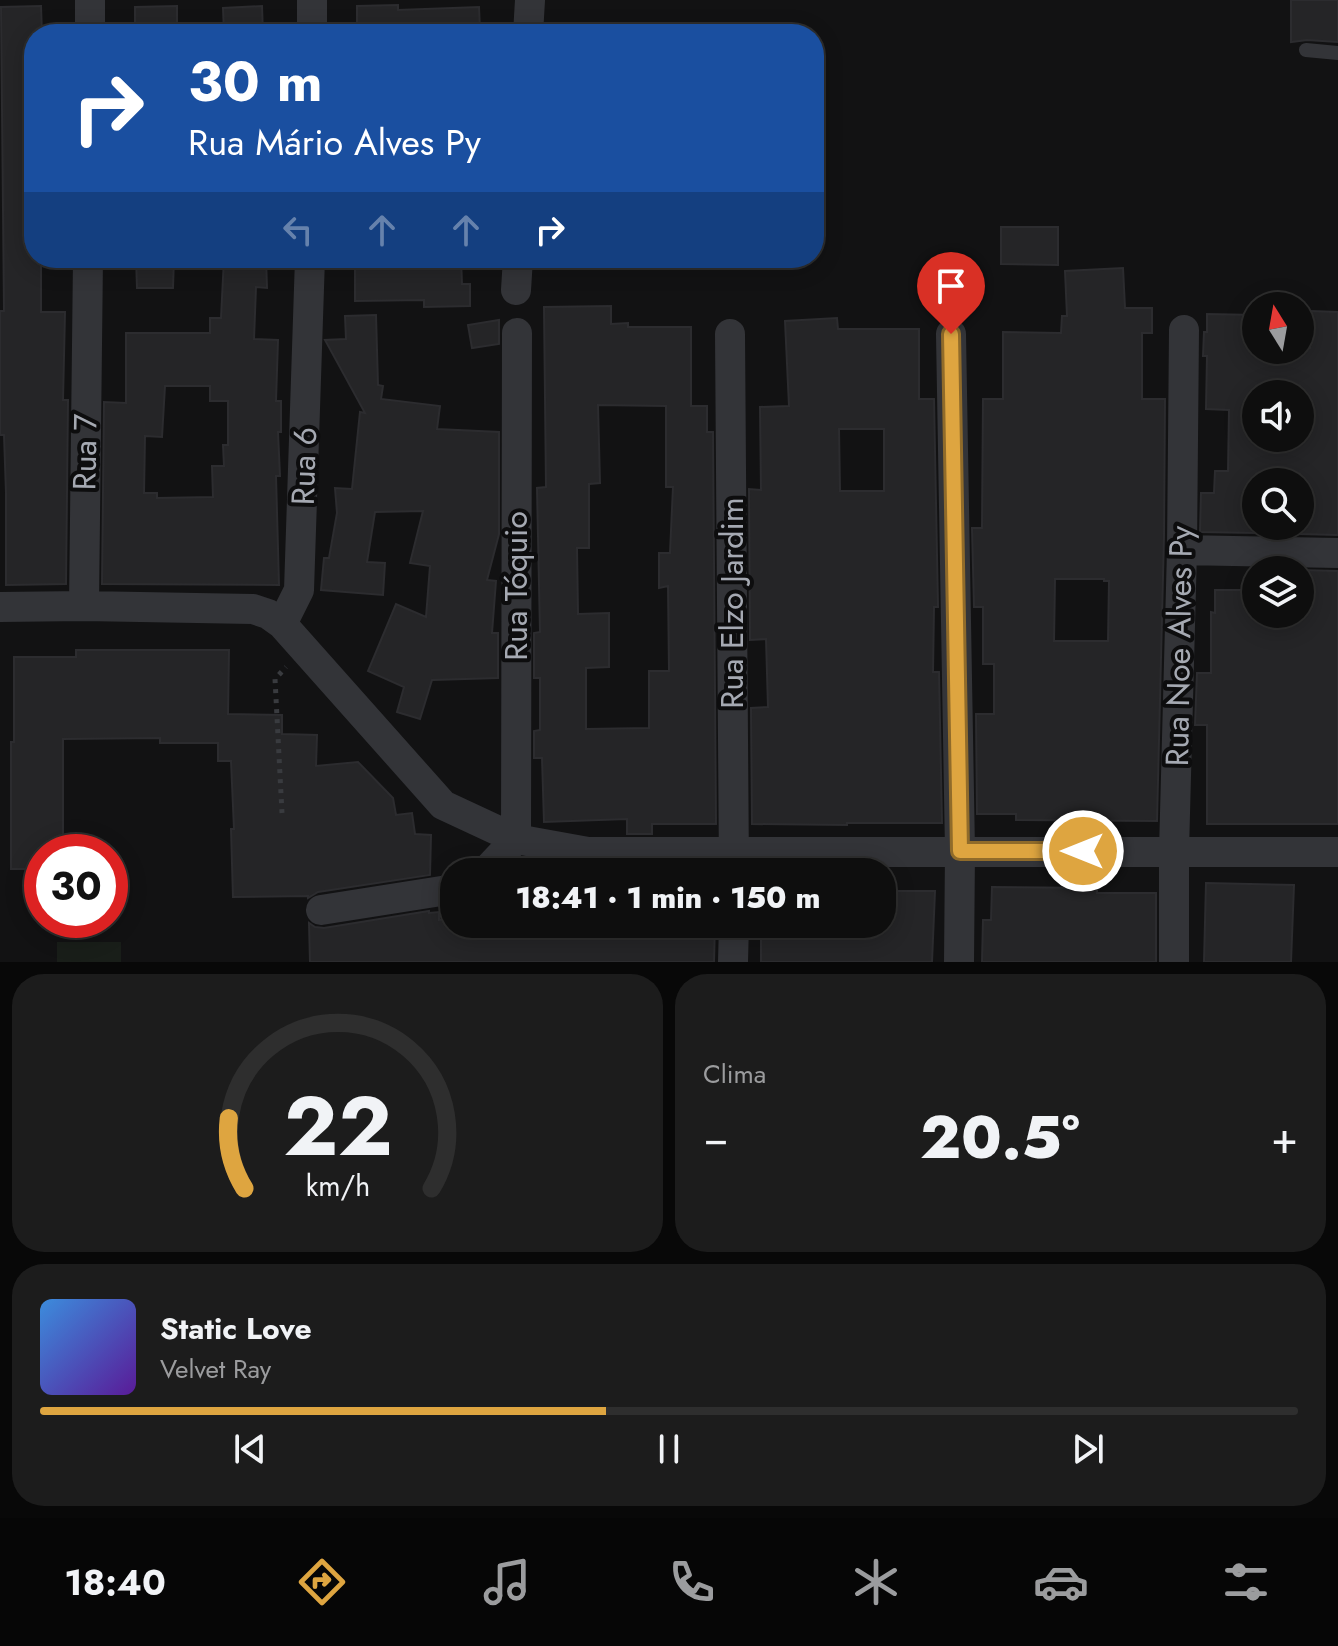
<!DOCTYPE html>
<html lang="pt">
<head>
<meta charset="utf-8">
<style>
  :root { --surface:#0e0e0e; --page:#1c1c1c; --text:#f1f3f6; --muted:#9b9c9e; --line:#2e2e2e; --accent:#dea540 }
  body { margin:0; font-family:Jost,sans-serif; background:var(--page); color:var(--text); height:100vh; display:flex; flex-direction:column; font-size:30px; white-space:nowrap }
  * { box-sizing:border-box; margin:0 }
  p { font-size:26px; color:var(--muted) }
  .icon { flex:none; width:44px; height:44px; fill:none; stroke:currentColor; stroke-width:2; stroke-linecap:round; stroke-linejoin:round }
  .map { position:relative; height:962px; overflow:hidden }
  .panel { display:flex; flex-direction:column; gap:12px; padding:12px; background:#080808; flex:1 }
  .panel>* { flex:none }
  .top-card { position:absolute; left:24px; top:24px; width:800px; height:244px; border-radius:32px; box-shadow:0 4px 20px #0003,0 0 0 2px var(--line); background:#1a4fa0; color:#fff; overflow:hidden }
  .needle { width:52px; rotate:349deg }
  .buttons { position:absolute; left:1242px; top:292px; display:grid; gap:16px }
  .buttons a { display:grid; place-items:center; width:72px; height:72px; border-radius:50%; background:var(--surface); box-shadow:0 4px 20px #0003,0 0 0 2px var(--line); font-size:40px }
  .speed { position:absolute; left:24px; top:834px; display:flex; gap:16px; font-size:40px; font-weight:700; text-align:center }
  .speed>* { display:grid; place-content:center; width:104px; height:104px; border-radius:50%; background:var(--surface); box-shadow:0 4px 20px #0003,0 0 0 2px var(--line); line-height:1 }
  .speed .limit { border:12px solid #d22; background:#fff; color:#111 }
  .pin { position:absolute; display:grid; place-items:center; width:68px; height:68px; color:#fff; margin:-82px -34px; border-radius:50% 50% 50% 0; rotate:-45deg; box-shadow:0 0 8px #0007 }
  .pin .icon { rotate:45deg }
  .me { position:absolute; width:88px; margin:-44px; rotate:270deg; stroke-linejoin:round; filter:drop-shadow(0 0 6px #0008) }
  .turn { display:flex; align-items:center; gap:28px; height:168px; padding:0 32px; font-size:36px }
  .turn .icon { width:104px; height:104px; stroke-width:2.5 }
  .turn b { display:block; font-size:56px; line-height:68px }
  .lanes { display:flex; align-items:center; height:76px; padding:0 32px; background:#0003; justify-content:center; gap:40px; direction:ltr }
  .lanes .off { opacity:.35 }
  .big { font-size:60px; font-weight:800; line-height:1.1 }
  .panel .widget { flex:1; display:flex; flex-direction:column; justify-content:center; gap:12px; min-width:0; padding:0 28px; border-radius:32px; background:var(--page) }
  .panel .dial { align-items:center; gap:0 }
  .dial svg { height:208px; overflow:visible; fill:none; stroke:var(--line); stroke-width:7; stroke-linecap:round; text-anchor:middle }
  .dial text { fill:var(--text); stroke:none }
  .song { display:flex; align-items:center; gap:24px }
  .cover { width:96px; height:96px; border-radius:12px; background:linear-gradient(135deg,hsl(210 70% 55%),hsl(270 70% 35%)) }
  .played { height:8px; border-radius:4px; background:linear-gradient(90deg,var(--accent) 45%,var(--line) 45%) }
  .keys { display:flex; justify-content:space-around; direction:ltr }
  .heat { display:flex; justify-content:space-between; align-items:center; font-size:44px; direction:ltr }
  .panel .tiles { flex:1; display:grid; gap:12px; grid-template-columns:1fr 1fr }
  .widget:last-child { grid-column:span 2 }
  .trip { position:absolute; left:440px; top:858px; width:456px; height:80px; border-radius:32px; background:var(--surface); box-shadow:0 4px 20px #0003,0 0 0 2px var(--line); font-weight:800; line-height:80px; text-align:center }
  .menu { display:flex; height:128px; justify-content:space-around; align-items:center; background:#060606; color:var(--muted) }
  .menu .icon { width:56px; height:56px }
  .menu .current { color:var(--accent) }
  .menu b { font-size:36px; color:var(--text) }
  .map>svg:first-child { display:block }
  .green { fill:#191e19 }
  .building { fill:#252527; stroke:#2c2c2f; stroke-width:2; fill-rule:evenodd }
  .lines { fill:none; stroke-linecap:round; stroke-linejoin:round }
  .path { stroke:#393b3f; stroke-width:5; stroke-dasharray:4 6; stroke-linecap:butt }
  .service { stroke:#333438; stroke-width:14 }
  .minor { stroke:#333438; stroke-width:30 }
  .route-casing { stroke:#906b2a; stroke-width:20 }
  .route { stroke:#dea540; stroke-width:14 }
  .labels { text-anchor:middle; stroke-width:8; stroke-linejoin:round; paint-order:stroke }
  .street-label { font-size:32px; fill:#a5a9b2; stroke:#0d0d0e }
</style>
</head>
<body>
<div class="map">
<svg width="1338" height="962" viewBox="0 0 1338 962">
  <rect width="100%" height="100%" fill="#121213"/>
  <path class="green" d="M57,942H121V962H57Z"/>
  <path class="building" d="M1291,0H1338V42L1307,40L1291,42Z
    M398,5V10L479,7L480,30L398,34H357V6Z
    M41,6L42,34H34V258H41V312H65L63,400H68L66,584L6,585V493L4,435H0V311H4L1,7Z
    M177,6V34H135V7Z
    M262,6L263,34H224L223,8Z
    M1001,227H1058V265L1001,264Z
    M136,258H174L173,288H137Z
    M224,258H266L267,288L256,287L254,339L278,340L276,401H281V432H278L280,476H276L279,585L102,584L104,402L126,403V333H210V318H221ZM165,386H210V401H228V445H223L224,466H212L213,497L157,498V493H144L145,436L162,437Z
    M355,258H461L462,284H470V306L424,307V300L355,301Z
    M1123,268L1125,308H1152V333H1142V399H1165L1164,535L1157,821L1016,820V814H977L976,714H994V664H983V607H974L972,528H982L983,399H1003V332L1061,333L1062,316H1067L1065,271ZM1055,579H1104V581H1109L1108,641H1054Z
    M611,306V324L628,323V327H691V406H707V432H713L716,824H652V834H627V819L544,822L542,758H534V731L540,730V678H534V633L540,632L537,488L546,487L544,307ZM598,405L666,406V487H673L670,553H659V588L668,586L669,671H649V728L586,729V668L609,667V613L578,614L577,548H589V484L600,483Z
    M1311,311L1338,312V535L1300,534V482H1256V533L1200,532L1201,493H1214L1215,471H1228L1229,410L1206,409L1207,356H1203L1204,332H1207V314L1256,315V350H1300V348H1310ZM1256,394H1300V438H1256Z
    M376,315L378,385L383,386L381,399L440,406L437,429L499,432V534L487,580L496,581L492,633H498V678L432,680L420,719L397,712L404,687L368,671L396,604L426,617L430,566L410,563L423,511L375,512L367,562L385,563L383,595L321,590L324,558H329L337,513L335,488L352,489L360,412L365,413L325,340L346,339L345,316Z
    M837,318L838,329H919V399H934L938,607H934L933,672H939L942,823H847V825L752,824L751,708L768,707L766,639L750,640L749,489L761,490L760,407L789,406L785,321ZM839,429H884V491H840Z
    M499,320V344L472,348L468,325Z
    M1300,570L1338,571V824H1207V725H1195L1197,673H1211V612L1215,613V590H1256V614H1300Z
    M76,650H229L228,714L282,715V734L317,735L316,766L358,762L393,798L396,815L412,813L415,834L431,835L430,875L318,892L308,898V896L233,897L231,829H234L231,761H218V743H160V738L63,739V852H42V869H11V742H14V657H76Z
    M1206,883L1294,885L1291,962H1204Z
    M992,887L1097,888V893H1156V962H982L983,920H991Z
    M882,891H935L932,962H761V924H882Z
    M429,911V913L439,912V920L454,919V924H715L714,962H310L309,923L315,927L324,928Z"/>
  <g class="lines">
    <path class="path" d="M282,813L275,679L286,667"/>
    <path class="service" d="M1306,50L1338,53"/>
    <path class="minor" d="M90,34V0
      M312,34V0
      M528,34L530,0
      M516,290L518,258
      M730,334L734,872
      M951,334L960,851L959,962
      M1182,550L1338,553
      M84,606L88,258
      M0,607L84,606L253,609L268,614L282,624L443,805L516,839L588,852H1338
      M282,624L299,590L310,258
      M516,839L517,333
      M485,872L516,839
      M321,910L454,889
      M733,962L734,924
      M1174,962V851L1182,550L1184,330"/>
  </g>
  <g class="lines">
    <g class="route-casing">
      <path id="route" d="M951,334L960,851H1083"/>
    </g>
    <use href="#route" class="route"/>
  </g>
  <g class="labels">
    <g class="street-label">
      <text transform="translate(85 452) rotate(-89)" y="11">Rua 7</text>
      <text transform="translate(304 466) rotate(-88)" y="11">Rua 6</text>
      <text transform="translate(516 586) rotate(-90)" y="11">Rua Tóquio</text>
      <text transform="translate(732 603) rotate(-90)" y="11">Rua Elzo Jardim</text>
      <text transform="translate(1179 646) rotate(-89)" y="11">Rua Noe Alves Py</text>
    </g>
  </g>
</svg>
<div class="buttons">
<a><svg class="needle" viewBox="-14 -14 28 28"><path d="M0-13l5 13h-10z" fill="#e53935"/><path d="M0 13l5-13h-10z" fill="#9b9c9e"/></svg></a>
<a><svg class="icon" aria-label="sound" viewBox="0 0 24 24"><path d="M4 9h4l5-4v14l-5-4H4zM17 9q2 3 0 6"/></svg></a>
<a><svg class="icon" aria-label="search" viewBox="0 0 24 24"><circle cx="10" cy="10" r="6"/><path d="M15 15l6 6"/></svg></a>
<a><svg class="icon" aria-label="layers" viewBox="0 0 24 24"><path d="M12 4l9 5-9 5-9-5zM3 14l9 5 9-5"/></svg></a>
</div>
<div class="speed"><div class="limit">30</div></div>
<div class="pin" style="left:951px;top:334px;background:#d93025"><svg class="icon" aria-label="arrive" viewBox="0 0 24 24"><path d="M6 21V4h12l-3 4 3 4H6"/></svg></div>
<svg class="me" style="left:1083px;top:851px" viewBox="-20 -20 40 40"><circle r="17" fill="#dea540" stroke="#fff" stroke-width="3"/><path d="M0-11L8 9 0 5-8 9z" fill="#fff"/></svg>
<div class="trip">18:41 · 1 min · 150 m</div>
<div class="top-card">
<div class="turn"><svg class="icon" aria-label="right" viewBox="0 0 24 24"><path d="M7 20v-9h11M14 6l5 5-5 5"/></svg><div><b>30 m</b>Rua Mário Alves Py</div></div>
<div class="lanes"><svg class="icon off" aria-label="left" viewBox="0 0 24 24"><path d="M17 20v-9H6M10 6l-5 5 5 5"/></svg><svg class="icon off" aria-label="ahead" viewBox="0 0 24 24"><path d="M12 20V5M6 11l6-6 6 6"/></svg><svg class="icon off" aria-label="ahead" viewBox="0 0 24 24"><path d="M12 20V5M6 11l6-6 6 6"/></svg><svg class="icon" aria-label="right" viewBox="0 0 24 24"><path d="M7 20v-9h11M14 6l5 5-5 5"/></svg></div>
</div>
</div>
<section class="panel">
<div class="tiles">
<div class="widget dial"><svg viewBox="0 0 100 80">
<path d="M14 69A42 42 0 1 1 86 69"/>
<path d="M14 69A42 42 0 0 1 8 42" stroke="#dea540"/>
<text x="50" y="56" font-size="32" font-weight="700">22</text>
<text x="50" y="72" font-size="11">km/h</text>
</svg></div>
<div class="widget"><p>Clima</p>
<div class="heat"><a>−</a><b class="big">20.5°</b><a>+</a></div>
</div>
<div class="widget">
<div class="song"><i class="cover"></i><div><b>Static Love</b><p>Velvet Ray</p></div></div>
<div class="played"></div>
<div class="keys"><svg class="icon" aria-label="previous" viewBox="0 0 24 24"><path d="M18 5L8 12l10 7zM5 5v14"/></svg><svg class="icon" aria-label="pause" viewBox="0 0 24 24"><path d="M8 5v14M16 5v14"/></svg><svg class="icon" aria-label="next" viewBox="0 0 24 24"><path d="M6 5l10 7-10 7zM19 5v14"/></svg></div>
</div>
</div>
</section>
<nav class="menu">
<b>18:40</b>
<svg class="icon current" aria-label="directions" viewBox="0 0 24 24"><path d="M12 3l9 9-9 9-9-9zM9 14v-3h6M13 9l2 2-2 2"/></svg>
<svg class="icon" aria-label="music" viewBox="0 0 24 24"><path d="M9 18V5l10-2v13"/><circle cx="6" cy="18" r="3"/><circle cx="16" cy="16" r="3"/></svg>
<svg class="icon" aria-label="phone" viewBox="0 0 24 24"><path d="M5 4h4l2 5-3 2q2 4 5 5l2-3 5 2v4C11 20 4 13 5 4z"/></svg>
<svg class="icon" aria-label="climate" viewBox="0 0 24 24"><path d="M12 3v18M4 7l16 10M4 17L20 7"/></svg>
<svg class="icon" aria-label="car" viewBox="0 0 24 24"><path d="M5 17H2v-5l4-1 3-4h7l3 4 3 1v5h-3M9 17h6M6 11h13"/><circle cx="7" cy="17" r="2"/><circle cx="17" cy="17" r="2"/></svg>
<svg class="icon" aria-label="filters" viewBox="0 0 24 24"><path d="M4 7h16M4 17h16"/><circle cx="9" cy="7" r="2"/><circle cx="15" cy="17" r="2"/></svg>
</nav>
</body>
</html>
